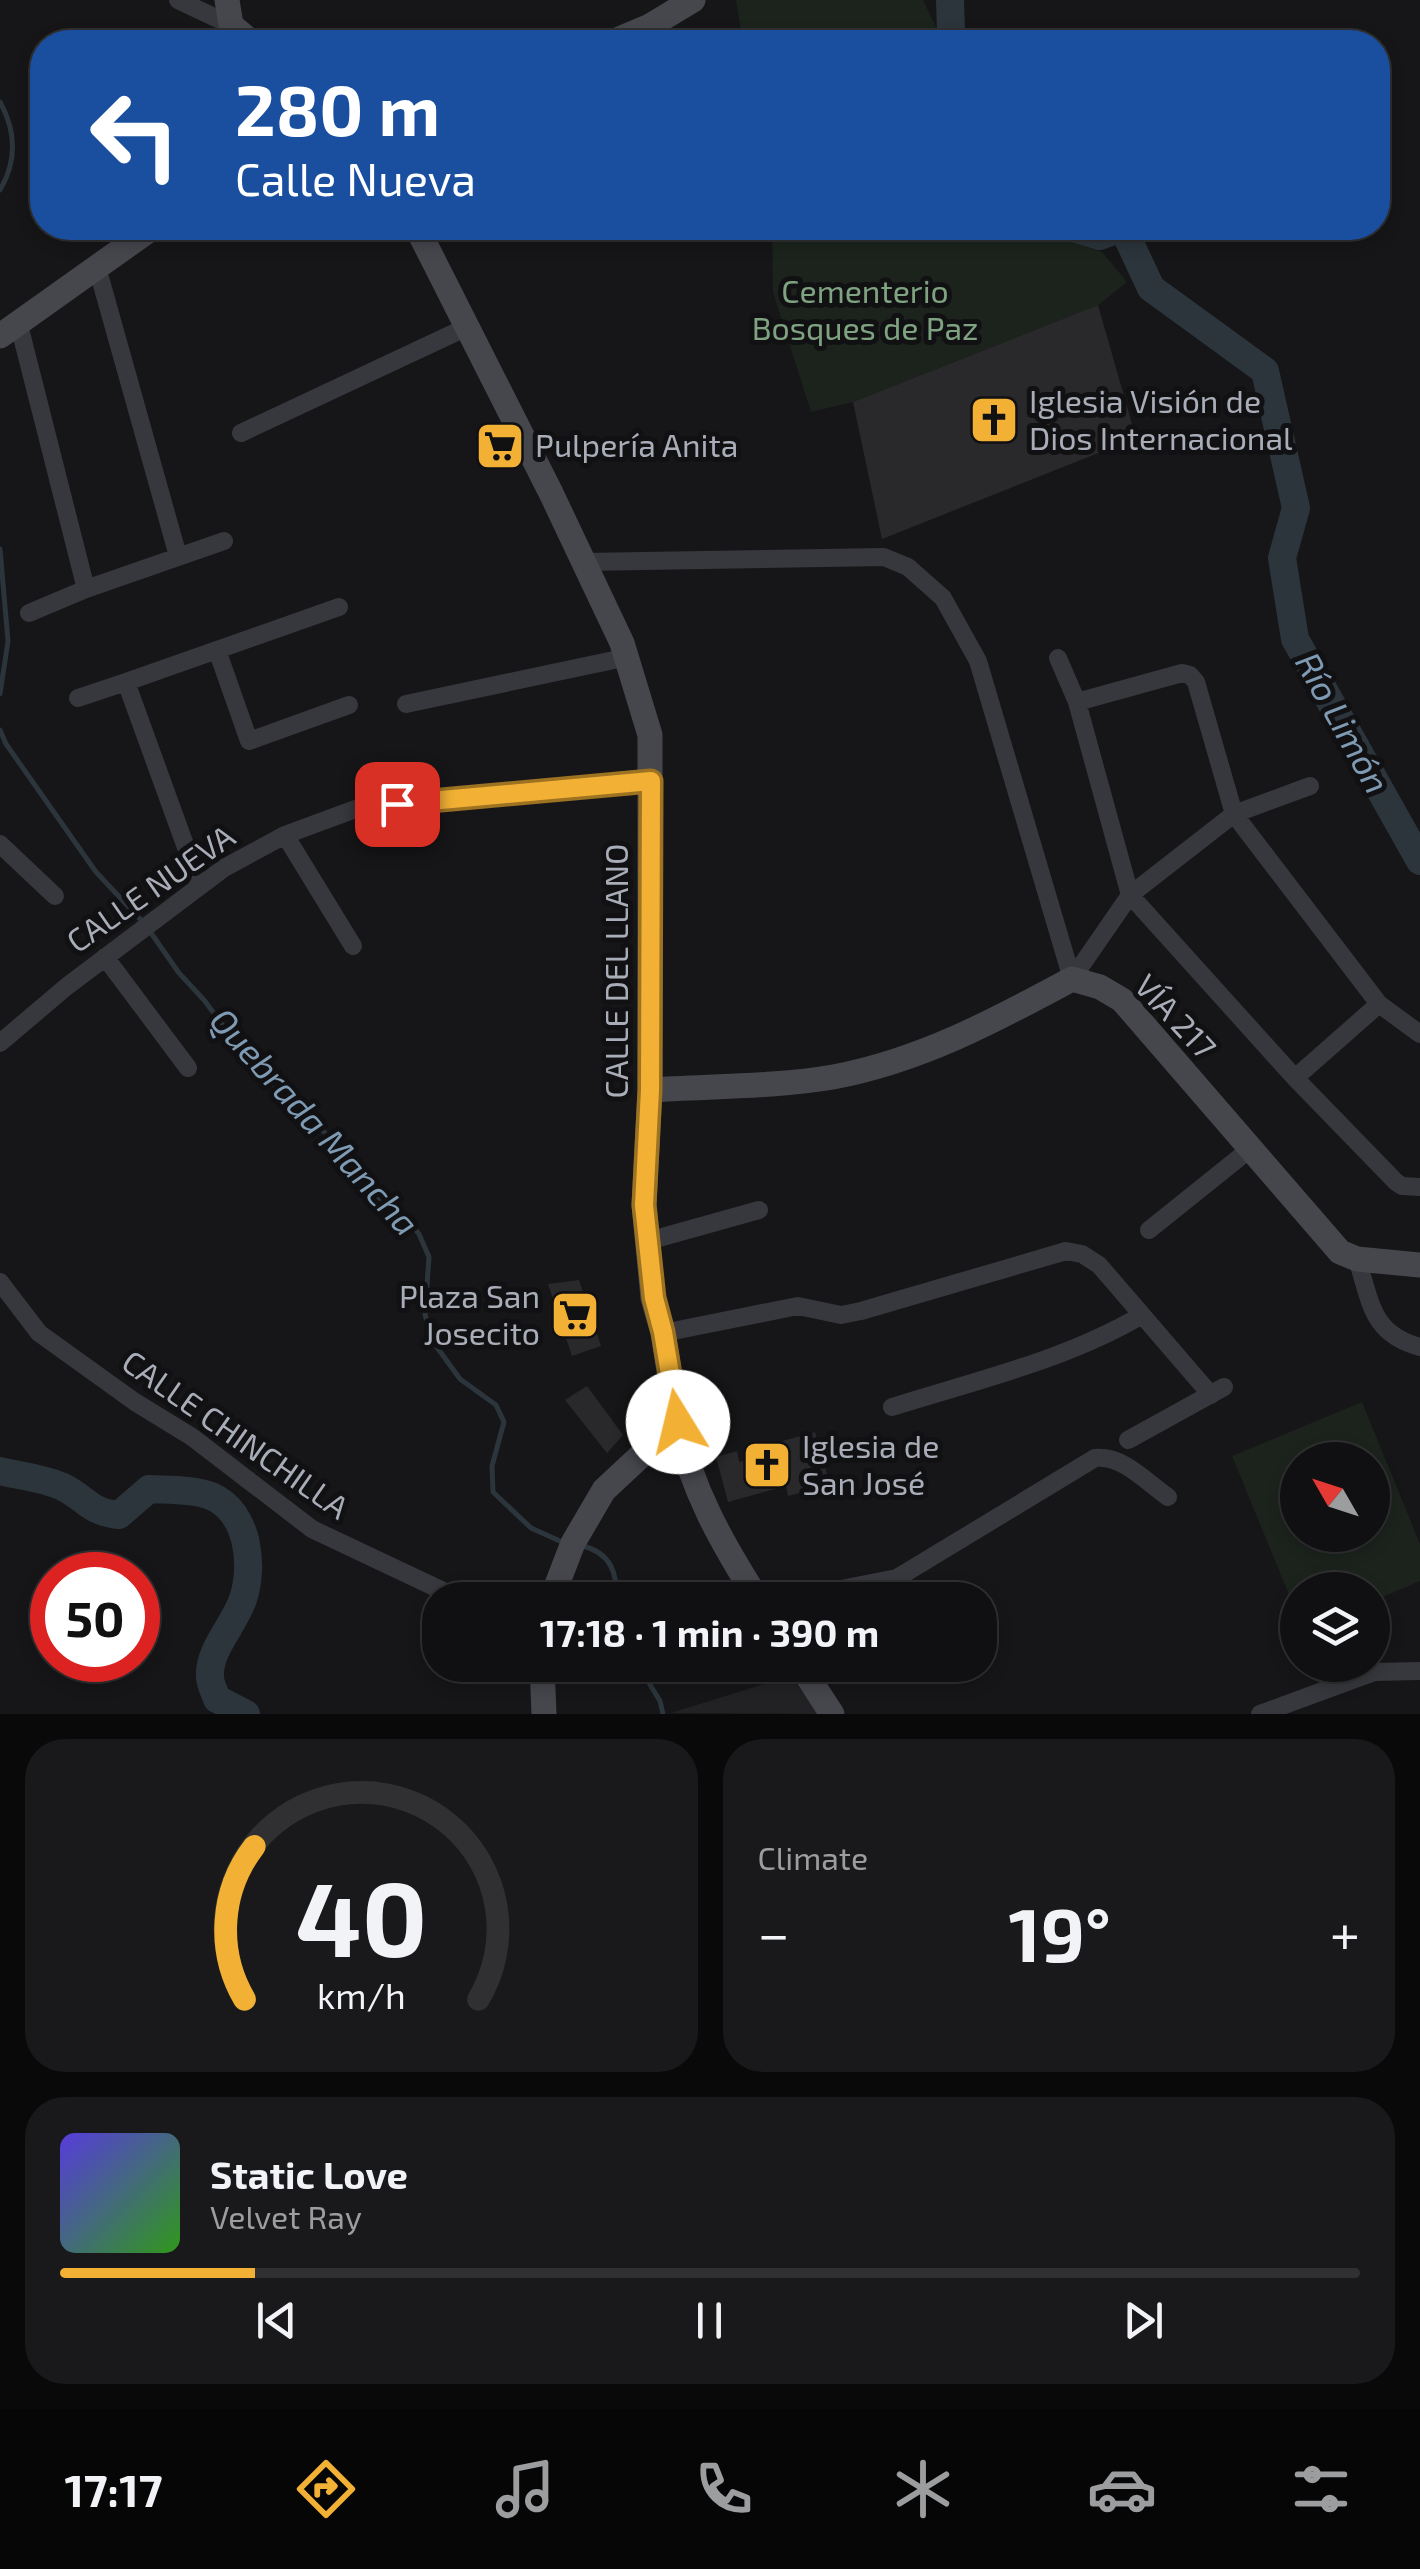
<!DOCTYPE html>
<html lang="en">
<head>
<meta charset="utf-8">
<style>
  :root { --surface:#101012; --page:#19191b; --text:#f1f3f6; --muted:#9c9d9f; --line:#303032; --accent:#f2b134 }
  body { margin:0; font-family:"Exo 2",sans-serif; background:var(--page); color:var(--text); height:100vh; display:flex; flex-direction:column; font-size:38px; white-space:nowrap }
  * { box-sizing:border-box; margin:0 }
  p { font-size:32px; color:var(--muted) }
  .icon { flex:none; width:55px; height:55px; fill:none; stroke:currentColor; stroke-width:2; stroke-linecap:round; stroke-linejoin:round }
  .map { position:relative; height:1714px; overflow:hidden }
  .details { display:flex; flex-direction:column; gap:25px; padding:25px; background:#09090a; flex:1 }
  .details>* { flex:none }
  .guide { position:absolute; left:30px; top:30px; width:1360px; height:210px; border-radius:40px; box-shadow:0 5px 15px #0003,0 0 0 2px var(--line); background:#1a4fa0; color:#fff; overflow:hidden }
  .needle { width:65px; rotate:309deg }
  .tools { position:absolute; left:1280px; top:1442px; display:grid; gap:20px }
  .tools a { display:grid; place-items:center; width:110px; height:110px; border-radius:50%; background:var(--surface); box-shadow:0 5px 15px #0003,0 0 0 2px var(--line); font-size:50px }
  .speed { position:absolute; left:30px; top:1552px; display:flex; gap:20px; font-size:50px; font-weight:700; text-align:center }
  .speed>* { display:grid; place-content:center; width:130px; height:130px; border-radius:50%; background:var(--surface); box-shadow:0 5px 15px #0003,0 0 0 2px var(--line); line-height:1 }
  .speed .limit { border:15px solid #d22; background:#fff; color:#111 }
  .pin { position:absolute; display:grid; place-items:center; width:85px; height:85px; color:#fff; margin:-42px; border-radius:20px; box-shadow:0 5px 15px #0006 }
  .me { position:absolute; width:110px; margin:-55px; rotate:351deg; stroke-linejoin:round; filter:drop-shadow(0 0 8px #0008) }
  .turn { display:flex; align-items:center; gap:35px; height:210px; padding:0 40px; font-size:45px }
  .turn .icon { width:130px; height:130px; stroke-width:2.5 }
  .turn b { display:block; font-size:70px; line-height:85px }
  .big { font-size:75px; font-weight:700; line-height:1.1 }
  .details .card { flex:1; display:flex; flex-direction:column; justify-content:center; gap:15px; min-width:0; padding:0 35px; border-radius:40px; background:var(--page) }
  .details .dial { align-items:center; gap:0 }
  .dial svg { height:260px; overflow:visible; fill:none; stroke:var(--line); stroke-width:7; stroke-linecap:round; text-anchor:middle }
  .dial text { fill:var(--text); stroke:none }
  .song { display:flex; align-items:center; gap:30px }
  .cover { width:120px; height:120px; border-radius:15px; background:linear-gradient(135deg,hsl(250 70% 55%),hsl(110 70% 35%)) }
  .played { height:10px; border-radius:5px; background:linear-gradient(90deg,var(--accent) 15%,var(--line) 15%) }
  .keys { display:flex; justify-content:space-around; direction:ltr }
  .heat { display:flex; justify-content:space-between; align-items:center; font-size:55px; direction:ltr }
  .details .tiles { flex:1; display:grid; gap:25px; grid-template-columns:1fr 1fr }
  .card:last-child { grid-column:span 2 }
  .trip { position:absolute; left:422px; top:1582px; width:575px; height:100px; border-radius:40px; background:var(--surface); box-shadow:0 5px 15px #0003,0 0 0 2px var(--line); font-weight:700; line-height:100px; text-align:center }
  .dock { display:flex; height:160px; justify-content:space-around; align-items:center; background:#060607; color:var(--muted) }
  .dock .icon { width:70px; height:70px }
  .dock .current { color:var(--accent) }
  .dock b { font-size:45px; color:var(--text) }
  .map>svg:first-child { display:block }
  .built { fill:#222225 }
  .green { fill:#1c231d; fill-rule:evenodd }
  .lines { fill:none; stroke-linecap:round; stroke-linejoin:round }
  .stream { stroke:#2c353c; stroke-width:5 }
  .river { stroke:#2c353c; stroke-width:28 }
  .building { fill:#29292c }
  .street { stroke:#37383d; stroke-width:18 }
  .secondary { stroke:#45474d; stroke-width:25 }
  .route-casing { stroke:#9d7322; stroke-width:25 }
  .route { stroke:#f2b134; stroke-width:18 }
  .labels { text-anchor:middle; stroke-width:10; stroke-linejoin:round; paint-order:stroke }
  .park-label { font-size:32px; fill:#7fa381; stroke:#111113 }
  .poi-label { font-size:32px; fill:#a8adb8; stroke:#111113; text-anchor:start }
  .street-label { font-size:32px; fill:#a8adb8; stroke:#111113 }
  .water-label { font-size:35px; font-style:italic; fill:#7f9bb3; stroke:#111113 }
</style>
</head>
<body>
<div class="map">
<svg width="1420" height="1714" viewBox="0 0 1420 1714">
  <rect width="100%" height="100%" fill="#161618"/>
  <path class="built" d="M790,1676L819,1714L671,1713Z"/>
  <path class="green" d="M736,0H923L943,42H743Z
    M772,228H1058L1069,240L1102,252L1127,282L1098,305L853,402L811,412L773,292Z
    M1362,1402L1420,1544V1581L1373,1601L1372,1590H1298L1297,1614L1232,1456ZM1298,1460H1372V1535H1298Z"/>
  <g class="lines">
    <path class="stream" d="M0,102C16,131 17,161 0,190
      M0,549L8,641L0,694
      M0,730L6,744L96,872L142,921
      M149,930L179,973L204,1000L257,1071L316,1122L375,1195L405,1216L419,1234L429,1257L425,1314L431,1339L460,1379L496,1405L504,1422L492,1466L493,1492L531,1528L562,1542
      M583,1546C611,1553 617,1573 617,1600
      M638,1665L660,1701L663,1714"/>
    <path class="river" d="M950,0L951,33L958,42
      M1074,228L1100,236L1121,228
      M1123,228L1151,288L1265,371L1296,508L1282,558L1295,639L1420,861
      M0,1471C20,1476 44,1478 63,1487C87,1499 89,1512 119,1515L149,1489C168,1490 194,1489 211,1496C249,1512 254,1566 243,1599C235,1624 208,1650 210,1677C210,1684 215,1693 217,1699L246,1714"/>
  </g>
  <path class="building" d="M1098,305L1136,438L882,539L853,402Z
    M579,1280L601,1346L572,1356L548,1284Z
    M587,1386L623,1435L607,1453L565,1400Z
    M815,1432L827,1474L818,1477L821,1487L788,1496L786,1486L728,1502L716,1457L737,1451L739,1462L774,1453L772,1444Z"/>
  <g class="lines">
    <path class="street" d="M178,0L231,25
      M97,267L178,556
      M19,325L86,589
      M241,433L467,327
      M584,562L884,557L908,567L943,598L978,661L1072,979
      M29,613L86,589L224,541
      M217,650L249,741L349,705
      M1058,658L1077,702L1130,895L1295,1078L1396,1182L1402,1186L1420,1187
      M126,682L339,607
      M78,698L126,682L200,886
      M1077,702L1182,673L1190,675L1196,682L1234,814L1379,1004L1420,1034
      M406,704L628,657
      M285,835L353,946
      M0,844L55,896
      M105,957L188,1068
      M1072,979L1130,895L1234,814L1310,786
      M0,1043L66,987L224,868L285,835L361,807L651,781
      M1295,1078L1379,1004
      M1149,1230L1250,1149
      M648,1241L759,1210
      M1357,1259C1371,1302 1371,1334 1420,1347
      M0,1282L39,1333L135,1402L192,1437L312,1529L462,1600
      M663,1333L798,1306L841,1315L861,1311L1066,1251L1082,1254L1099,1265L1211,1395
      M892,1407C977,1380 1066,1360 1142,1315
      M1128,1440L1224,1387
      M820,1600L836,1590L897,1578L1095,1458C1123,1455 1146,1482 1168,1497
      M1260,1714L1374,1672L1420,1671"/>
    <path class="secondary" d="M227,0L231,25L251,42
      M612,42L650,26L693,0
      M417,228L551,493L622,643L650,735V1090L644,1205L653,1298L663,1333L677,1422L604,1490L573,1543L551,1600
      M0,336L152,228
      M650,1090C708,1086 776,1087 833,1077C920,1061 996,1020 1072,979L1100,987L1122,1000L1340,1252L1357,1259L1420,1265
      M677,1422C691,1489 722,1543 758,1600
      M542,1665L544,1714
      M800,1665L832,1714"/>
  </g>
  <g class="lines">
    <g class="route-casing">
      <path id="route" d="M397,804L651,781L650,1090L644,1205L654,1298L663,1332L678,1422"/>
    </g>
    <use href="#route" class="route"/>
  </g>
  <defs>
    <g id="church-square" transform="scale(2.5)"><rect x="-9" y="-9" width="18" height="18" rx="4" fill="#f2b134" stroke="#111113"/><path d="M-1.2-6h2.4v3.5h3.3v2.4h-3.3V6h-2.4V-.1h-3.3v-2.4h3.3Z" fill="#111"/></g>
    <g id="supermarket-square" transform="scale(2.5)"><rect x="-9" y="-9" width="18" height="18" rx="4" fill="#f2b134" stroke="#111113"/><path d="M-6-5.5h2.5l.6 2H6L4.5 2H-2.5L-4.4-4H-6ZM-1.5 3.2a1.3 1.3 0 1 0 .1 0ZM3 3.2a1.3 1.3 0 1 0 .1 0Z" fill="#111"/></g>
  </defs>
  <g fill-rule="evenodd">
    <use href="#church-square" x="994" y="420"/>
    <use href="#supermarket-square" x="500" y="446"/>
    <use href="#supermarket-square" x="575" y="1315"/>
    <use href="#church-square" x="767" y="1465"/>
  </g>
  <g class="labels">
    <g class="park-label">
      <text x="865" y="303">Cementerio<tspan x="865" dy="37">Bosques de Paz</tspan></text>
    </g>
    <g class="poi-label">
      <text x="1029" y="413">Iglesia Visión de<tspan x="1029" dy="37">Dios Internacional</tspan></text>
      <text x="535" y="457">Pulpería Anita</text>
      <text x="540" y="1308" text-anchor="end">Plaza San<tspan x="540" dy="37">Josecito</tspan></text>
      <text x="802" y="1458">Iglesia de<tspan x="802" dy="37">San José</tspan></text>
    </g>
    <g class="street-label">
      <text transform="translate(151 889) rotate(-35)" y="11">CALLE NUEVA</text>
      <text transform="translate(617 971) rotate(-90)" y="11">CALLE DEL LLANO</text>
      <text transform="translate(1175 1017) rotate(47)" y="11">VÍA 217</text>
      <text transform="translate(235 1435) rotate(35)" y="11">CALLE CHINCHILLA</text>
    </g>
    <g class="water-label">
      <text transform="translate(1342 723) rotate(61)" y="12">Río Limón</text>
      <text transform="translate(314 1122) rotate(48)" y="12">Quebrada Mancha</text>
    </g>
  </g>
</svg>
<div class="tools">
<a><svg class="needle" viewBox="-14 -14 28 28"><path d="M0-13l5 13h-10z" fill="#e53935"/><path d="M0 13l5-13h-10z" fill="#9c9d9f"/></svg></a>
<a><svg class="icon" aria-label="layers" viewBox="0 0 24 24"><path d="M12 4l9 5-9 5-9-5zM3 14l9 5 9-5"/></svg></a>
</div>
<div class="speed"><div class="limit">50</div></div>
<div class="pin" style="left:397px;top:804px;background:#d93025"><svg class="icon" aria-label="arrive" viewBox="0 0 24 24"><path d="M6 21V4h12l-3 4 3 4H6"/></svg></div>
<svg class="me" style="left:678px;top:1422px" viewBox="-20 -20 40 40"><circle r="19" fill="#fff"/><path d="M0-13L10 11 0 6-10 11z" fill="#f2b134"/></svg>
<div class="trip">17:18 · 1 min · 390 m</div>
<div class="guide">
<div class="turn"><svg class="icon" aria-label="left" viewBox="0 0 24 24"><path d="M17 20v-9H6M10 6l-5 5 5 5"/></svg><div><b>280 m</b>Calle Nueva</div></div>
</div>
</div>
<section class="details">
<div class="tiles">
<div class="card dial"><svg viewBox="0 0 100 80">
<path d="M14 69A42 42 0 1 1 86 69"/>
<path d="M14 69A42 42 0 0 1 17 22" stroke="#f2b134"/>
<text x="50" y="56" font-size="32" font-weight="700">40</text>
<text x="50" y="72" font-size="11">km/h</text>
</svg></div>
<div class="card"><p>Climate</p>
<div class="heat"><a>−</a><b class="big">19°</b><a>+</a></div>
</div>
<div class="card">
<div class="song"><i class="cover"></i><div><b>Static Love</b><p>Velvet Ray</p></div></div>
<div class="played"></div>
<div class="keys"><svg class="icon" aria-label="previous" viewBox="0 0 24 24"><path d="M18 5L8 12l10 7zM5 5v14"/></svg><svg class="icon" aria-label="pause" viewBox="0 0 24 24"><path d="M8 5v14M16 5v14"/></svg><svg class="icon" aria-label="next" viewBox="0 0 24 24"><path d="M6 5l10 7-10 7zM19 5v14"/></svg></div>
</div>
</div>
</section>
<nav class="dock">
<b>17:17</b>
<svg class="icon current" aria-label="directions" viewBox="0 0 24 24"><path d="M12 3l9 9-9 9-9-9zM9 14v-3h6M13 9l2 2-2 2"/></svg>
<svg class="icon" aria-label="music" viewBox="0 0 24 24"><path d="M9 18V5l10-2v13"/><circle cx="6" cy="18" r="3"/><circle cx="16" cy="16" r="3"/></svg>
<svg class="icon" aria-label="phone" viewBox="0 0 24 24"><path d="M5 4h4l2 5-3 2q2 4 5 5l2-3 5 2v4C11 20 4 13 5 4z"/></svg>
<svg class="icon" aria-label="climate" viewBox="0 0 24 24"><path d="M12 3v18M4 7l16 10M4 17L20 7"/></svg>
<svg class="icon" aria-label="car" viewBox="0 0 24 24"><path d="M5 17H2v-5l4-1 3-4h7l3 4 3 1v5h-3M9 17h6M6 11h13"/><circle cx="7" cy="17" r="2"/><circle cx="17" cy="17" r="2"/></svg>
<svg class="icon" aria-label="filters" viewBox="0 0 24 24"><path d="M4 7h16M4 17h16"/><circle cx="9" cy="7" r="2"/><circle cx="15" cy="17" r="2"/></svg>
</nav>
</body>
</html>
